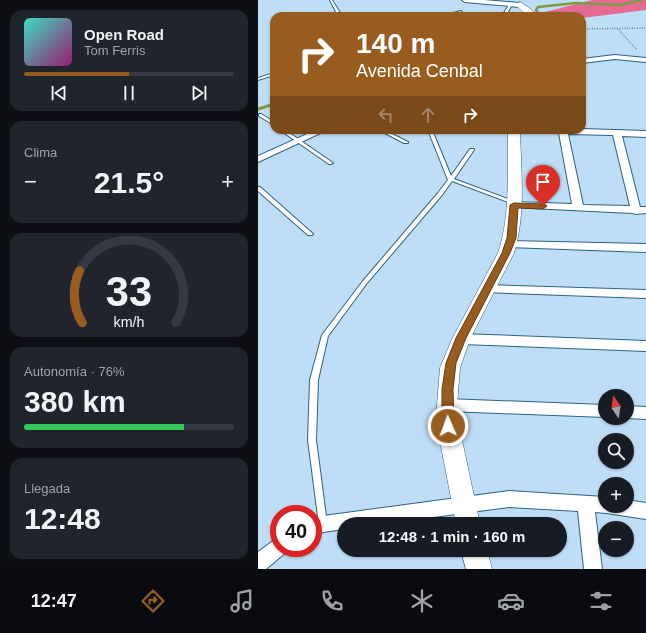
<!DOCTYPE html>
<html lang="es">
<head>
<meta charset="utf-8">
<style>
  :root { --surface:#171b24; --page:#20242c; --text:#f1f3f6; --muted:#9ea1a6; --line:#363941; --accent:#995c1f }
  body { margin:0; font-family:Helvetica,sans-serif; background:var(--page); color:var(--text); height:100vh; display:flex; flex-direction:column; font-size:15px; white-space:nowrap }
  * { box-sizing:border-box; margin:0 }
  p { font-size:13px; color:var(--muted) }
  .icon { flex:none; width:22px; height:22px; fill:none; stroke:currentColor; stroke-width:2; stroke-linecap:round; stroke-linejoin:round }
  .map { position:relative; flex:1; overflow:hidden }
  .side { display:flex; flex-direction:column; gap:10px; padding:10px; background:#0d0f14; width:258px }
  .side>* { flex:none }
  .hud { position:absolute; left:12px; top:12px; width:316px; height:122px; border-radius:12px; box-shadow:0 1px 3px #0004; background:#995c1f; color:#fff; overflow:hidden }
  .needle { width:26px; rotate:347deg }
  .controls { position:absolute; left:340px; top:389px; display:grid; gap:8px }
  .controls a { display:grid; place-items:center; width:36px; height:36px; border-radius:50%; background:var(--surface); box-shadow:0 1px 3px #0004; font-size:20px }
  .speed { position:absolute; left:12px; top:505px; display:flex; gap:8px; font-size:20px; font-weight:700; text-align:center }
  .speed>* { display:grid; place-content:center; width:52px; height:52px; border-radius:50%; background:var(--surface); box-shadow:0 1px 3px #0004; line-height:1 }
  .speed .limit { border:6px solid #d22; background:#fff; color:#111 }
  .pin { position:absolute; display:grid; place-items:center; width:34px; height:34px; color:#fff; margin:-41px -17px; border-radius:50% 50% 50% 0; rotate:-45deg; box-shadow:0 0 4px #0007 }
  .pin .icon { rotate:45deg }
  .me { position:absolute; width:44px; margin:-22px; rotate:358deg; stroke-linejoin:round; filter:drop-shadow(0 0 3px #0008) }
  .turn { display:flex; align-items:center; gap:14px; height:84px; padding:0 20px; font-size:18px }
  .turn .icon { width:52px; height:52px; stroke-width:2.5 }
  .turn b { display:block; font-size:28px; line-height:34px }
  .lanes { display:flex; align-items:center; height:38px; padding:0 20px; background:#0003; justify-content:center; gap:20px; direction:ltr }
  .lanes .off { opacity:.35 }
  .big { font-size:30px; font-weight:700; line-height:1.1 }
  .side .card { flex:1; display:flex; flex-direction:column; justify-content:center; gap:6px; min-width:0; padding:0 14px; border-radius:12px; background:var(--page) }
  .side .dial { align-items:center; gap:0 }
  .dial svg { height:104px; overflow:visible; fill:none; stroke:var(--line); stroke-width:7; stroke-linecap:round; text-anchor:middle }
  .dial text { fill:var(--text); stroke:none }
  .song { display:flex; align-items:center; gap:12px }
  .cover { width:48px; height:48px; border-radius:6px; background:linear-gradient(135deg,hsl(170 70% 55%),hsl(320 70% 35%)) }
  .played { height:4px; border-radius:2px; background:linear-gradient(90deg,var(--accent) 50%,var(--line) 50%) }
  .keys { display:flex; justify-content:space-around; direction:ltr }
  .heat { display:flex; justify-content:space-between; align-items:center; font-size:22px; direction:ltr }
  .charge { height:6px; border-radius:3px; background:linear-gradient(90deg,#34c759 76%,var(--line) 0) }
  .trip { position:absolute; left:79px; top:517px; width:230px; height:40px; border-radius:20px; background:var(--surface); box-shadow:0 1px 3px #0004; font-weight:700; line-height:40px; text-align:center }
  .tabs { display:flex; height:64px; justify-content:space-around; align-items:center; background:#090b0e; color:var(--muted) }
  .tabs .icon { width:28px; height:28px }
  .tabs .current { color:var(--accent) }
  .tabs b { font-size:18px; color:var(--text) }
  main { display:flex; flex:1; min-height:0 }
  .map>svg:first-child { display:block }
  .forest { fill:#e56b94 }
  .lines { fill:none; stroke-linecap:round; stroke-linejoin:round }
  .stream-far1 { stroke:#7e9a45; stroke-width:2.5 }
  .stream { stroke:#7e9a45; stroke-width:3 }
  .lane-casing { stroke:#2d6286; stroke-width:2 }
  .street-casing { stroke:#2d6286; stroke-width:2 }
  .secondary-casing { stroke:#2d6286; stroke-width:1 }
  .path { stroke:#6a869a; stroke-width:1.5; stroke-dasharray:1 1.5; stroke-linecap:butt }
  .lane { fill:#fff; fill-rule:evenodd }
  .street { fill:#fff; fill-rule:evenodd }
  .secondary { fill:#fff; fill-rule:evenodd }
  .route { fill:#995c1f; stroke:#633c14 }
</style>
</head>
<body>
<main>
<section class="side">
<div class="card">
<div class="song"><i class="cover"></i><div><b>Open Road</b><p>Tom Ferris</p></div></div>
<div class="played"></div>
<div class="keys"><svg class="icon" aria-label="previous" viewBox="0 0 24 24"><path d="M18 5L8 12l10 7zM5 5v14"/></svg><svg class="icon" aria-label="pause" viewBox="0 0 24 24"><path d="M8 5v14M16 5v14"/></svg><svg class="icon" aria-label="next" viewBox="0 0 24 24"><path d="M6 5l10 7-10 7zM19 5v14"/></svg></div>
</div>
<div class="card"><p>Clima</p>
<div class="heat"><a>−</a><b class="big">21.5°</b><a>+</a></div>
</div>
<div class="card dial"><svg viewBox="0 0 100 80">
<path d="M14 69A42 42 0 1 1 86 69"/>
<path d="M14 69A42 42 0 0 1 12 29" stroke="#995c1f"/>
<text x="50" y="56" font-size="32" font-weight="700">33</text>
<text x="50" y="72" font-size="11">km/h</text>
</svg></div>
<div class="card"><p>Autonomía · 76%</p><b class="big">380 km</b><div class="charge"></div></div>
<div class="card"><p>Llegada</p><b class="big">12:48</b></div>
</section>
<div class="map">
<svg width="388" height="569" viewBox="0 0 388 569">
  <rect width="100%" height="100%" fill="#bedef7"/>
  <path class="forest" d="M334,0H388V10L324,18V16H289L287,12Z"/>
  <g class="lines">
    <path class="stream-far1" d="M282,16L278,10L280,7L318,3L362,5L384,0"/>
    <path class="stream" d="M0,109L16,104"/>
    <g class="lane-casing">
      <path id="lane" d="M72,0H74L84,16H80Z
        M252,3L254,4L248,16H244Z
        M203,11L204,13L190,16H184Z
        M16,73V75L0,80V78Z
        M1,114H3L16,122V125L1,116Z
        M22,130H27L75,163L73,164H71Z
        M121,130H126L150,142V143H146Z
        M170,130H174L193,176L212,149H216V150L196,179L258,202L257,203H253L194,181L184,195L109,283L70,336L60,380L58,440L69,524L68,527L65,528L62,527L61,524L50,440L52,380L64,335L105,281L180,193L190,180Z
        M0,187H2L54,233L55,234L54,235H50L0,191Z"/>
    </g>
    <g class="street-casing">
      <path id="street" d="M204,0H226L262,3L265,5L262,7L207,2Z
        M357,55L388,58V62L357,59L324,63V59Z
        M324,129L388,131V137L364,136L382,207H388V213L378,214L374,213L252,207L251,205L252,203L256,202L314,204L301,133H276L272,130ZM310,134L355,135L372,206L325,205Z
        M58,130H69L0,162V156Z
        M251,241L388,244V252L247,247L245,245L247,243Z
        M230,285L388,290V298L226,292L224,289L226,286Z
        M203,334L388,341V351L203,344L198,342L196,339L198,336Z
        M189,399L347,405V417L189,411L184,409L182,405L184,401Z
        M369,406L388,407V419L368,418Z
        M251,491L347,497V506H369V500L388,503V519L348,513L337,512L344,569H326L320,511L251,507L123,524H86V529L65,532L55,537V519L65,516Z
        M21,538V548H29L27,553L8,569H0V552L15,541Z"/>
    </g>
    <g class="secondary-casing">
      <path id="secondary" d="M262,2L273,9L278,16H269L258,5Z
        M250,130H262C263,170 268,214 256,253L212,339L202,368L199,405L201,426L222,524H198L179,426V405L182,368L194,339L240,253C253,215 249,170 250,130Z
        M203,550H229L234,569H208Z"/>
    </g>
    <path class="path" d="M359,28L379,50
      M324,29L388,28"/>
    <use href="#lane" class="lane"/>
    <use href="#street" class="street"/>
    <use href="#secondary" class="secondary"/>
  </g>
  <path class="route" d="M256,203L285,204L289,206L285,209L260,208L258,238L252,253L208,338L198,363L195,389L196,426L194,430L190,431L186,430L184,426V389L188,363L198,338L244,253L249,238L252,205Z"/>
</svg>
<div class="controls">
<a><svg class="needle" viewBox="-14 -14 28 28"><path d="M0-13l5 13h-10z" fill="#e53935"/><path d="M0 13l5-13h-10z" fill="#9ea1a6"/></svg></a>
<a><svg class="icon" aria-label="search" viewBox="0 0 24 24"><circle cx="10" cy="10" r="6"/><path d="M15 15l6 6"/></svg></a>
<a>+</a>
<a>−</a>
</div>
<div class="speed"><div class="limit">40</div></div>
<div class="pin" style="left:285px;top:206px;background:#d93025"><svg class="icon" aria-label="arrive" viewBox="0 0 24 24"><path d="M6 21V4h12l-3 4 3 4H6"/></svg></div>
<svg class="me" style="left:190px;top:426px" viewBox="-20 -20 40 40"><circle r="17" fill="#995c1f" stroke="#fff" stroke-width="3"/><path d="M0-11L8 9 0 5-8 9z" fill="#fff"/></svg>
<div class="trip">12:48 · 1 min · 160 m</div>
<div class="hud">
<div class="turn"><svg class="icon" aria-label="right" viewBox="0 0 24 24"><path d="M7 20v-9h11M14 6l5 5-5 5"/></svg><div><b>140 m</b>Avenida Cenbal</div></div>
<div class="lanes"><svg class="icon off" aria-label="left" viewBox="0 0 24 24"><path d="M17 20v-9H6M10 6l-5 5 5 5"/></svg><svg class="icon off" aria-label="ahead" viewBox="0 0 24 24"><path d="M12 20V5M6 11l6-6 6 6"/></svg><svg class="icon" aria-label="right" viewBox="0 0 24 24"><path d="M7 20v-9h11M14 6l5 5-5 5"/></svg></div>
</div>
</div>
</main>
<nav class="tabs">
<b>12:47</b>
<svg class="icon current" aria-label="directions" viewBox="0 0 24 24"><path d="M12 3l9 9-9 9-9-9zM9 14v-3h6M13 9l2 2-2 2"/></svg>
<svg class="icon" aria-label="music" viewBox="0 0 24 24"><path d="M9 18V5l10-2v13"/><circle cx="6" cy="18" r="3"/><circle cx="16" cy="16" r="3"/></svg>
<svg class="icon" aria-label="phone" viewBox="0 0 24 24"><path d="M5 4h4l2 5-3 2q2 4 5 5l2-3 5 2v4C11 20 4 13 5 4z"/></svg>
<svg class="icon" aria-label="climate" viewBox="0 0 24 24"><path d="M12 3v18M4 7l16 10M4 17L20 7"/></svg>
<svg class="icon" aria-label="car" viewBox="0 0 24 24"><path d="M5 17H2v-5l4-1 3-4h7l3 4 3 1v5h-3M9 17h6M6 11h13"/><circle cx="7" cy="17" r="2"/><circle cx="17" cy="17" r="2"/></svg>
<svg class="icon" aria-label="filters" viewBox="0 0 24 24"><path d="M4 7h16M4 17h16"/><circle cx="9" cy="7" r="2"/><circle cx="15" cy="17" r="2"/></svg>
</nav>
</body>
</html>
